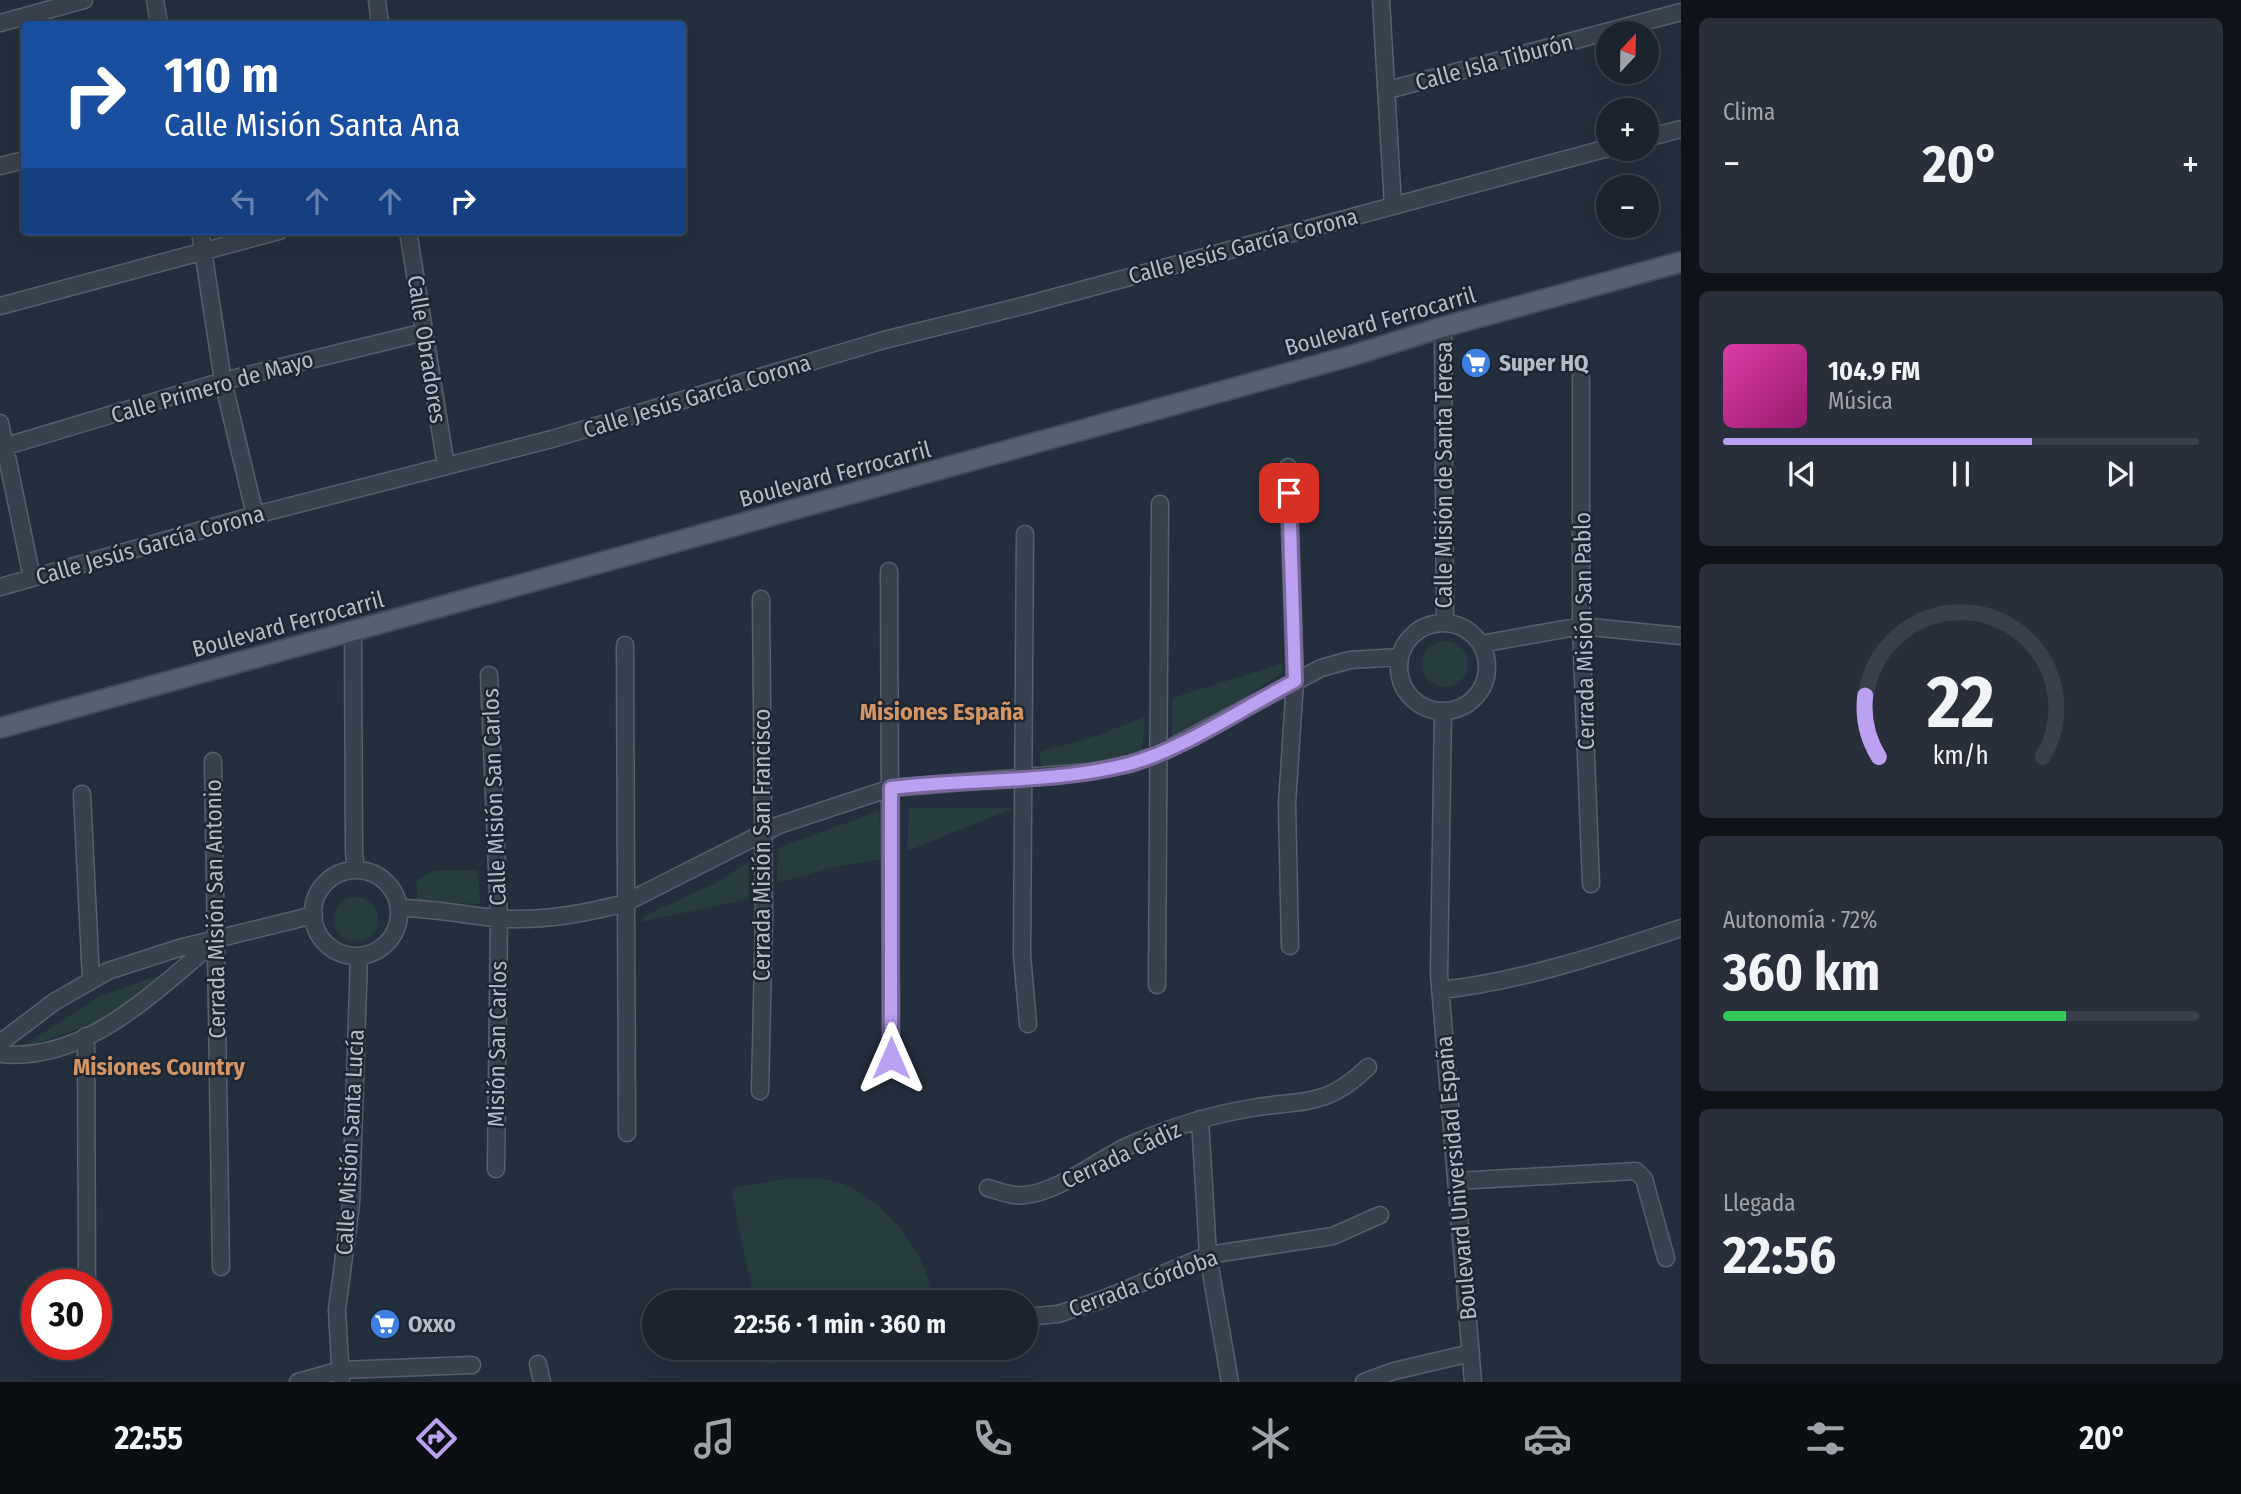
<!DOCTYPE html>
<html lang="es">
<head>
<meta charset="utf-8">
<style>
  :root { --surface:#1b232e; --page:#282f3a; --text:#f1f3f6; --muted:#a0a4aa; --line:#39404a; --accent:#bca0f2 }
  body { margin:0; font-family:"Fira Sans Condensed",sans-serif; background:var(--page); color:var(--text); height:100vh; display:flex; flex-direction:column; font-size:26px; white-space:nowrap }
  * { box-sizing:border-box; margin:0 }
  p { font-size:23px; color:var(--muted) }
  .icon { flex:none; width:38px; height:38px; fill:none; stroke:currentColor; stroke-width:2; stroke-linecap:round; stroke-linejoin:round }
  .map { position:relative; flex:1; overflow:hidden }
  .details { display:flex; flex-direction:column; gap:18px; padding:18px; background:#0f1319; width:560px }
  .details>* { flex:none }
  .guide { position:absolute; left:21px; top:21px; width:665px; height:214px; border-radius:7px; box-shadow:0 7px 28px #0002,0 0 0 2px var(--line); background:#1a4fa0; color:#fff; overflow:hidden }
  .needle { width:46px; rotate:22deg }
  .controls { position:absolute; left:1596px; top:21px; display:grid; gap:14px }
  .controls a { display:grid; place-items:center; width:63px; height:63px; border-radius:50%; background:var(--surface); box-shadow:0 7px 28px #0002,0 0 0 2px var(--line); font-size:35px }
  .speed { position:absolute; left:21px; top:1269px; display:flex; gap:14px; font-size:35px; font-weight:700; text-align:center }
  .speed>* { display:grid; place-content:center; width:91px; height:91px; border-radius:50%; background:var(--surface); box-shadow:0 7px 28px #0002,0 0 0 2px var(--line); line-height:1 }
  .speed .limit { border:10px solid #d22; background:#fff; color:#111 }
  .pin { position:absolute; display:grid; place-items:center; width:60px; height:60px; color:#fff; margin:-30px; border-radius:14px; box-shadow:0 4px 10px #0006 }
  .me { position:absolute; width:77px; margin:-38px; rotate:0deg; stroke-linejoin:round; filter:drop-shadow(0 0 5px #0008) }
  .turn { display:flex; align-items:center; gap:24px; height:147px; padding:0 28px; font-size:32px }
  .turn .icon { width:91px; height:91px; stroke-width:2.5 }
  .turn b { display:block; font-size:49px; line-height:60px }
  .lanes { display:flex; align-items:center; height:66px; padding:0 28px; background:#0003; justify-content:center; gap:35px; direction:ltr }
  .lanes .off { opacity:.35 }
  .big { font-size:52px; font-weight:700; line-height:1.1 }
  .details .card { flex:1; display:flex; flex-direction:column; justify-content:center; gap:10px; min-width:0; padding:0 24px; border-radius:10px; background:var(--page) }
  .details .dial { align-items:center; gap:0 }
  .dial svg { height:182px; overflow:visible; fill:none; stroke:var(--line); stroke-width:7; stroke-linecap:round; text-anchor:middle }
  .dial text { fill:var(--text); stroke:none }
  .song { display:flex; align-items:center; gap:21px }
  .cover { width:84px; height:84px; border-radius:10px; background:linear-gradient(135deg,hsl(320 70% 55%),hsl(320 70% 35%)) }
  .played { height:7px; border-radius:4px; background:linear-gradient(90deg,var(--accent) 65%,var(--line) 65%) }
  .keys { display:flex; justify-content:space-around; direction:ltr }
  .heat { display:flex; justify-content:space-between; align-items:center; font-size:38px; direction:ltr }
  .charge { height:10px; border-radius:5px; background:linear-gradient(90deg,#34c759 72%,var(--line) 0) }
  .trip { position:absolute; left:642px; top:1290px; width:396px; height:70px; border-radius:35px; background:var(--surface); box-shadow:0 7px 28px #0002,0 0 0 2px var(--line); font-weight:700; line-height:70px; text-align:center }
  .tab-bar { display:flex; height:112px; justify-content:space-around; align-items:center; background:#0b0e12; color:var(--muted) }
  .tab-bar .icon { width:49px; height:49px }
  .tab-bar .active { color:var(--accent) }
  .tab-bar b { font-size:32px; color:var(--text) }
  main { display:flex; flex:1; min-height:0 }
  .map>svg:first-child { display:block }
  .green { fill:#263c3f }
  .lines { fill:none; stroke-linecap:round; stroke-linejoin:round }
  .minor-casing { stroke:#565f6c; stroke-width:19 }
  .major-casing { stroke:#414a57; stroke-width:23 }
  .minor { stroke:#38414e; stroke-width:16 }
  .major { stroke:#56606e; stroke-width:19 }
  .route-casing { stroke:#7a689d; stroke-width:18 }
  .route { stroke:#bca0f2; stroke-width:12 }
  .labels { text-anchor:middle; stroke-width:5; stroke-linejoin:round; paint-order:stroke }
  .street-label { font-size:23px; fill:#b4bcc9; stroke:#1d2633 }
  .poi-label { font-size:23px; font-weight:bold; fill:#b4bcc9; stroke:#1d2633; text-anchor:start }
  .neighbourhood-label { font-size:24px; font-weight:bold; fill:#d59563; stroke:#1d2633 }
</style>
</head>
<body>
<main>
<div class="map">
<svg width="1681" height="1382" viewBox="0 0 1681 1382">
  <rect width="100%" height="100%" fill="#242f3e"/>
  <path class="green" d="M1422 664a23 23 0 1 1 46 0a23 23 0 1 1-46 0Z
    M1283,663V672L1227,710L1172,738V698Z
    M1145,717L1142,752L1096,764L1041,767L1040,752L1095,736Z
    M909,808H1014L907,851Z
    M879,811L881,859L831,868L777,883L778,848Z
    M749,861L748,899L641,922L644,916L716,883Z
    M435,870H478L480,904L418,901L416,881Z
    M334 919a22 22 0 1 1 44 0a22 22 0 1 1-44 0Z
    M172,971L106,1020L16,1050L100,996Z
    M789,1178C805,1179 828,1177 843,1184C887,1202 928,1255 934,1302H754L731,1188Z
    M763,1348H873L766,1364Z"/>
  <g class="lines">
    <g class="minor-casing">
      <path id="minor" d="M155,0L159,24
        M377,0L380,24
        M1381,0L1393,206
        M0,23L84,0
        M1388,90L1681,12
        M1647,138L1681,129
        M0,166L24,160
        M200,231L223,381L255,515
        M408,231L446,466
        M0,306L279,231
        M1443,327L1445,623
        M1581,378V626L1591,884
        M0,423L32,578
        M0,448L223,381L425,332
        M1288,467L1295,681L1287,804L1290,946
        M1025,534L1022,955L1028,1024
        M889,571L891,1058
        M0,587L255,515L552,439L884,340L1026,305L1608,148
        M1399 667a44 44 0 1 1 88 0a44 44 0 1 1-88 0Z
        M353,632L354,852L356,870
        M1481,644L1581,626L1681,636
        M625,645L627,1133
        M489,675L499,918L496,1169
        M1443,711L1439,974L1473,1382
        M213,761L221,1267
        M82,794L91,980
        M313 913a43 43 0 1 1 86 0a43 43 0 1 1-86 0Z
        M399,908C432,908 464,915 496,918C539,922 584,914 625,903L779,825L891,788L1089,772L1130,764L1159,754L1321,668L1350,660L1400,657
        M1157,985L1160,504
        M1441,990C1523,981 1602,954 1681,928
        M86,1036L87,1284
        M0,1043L54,1002L108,971L179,948L314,915
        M0,1054C85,1063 152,993 212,944
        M760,1091L764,916L761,599
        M1200,1119L1208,1255L1230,1382
        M1456,1181L1636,1171L1644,1179L1666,1258
        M988,1188C999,1191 1013,1197 1025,1195C1059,1192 1099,1159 1130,1145C1168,1128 1210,1115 1252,1108C1304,1099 1326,1108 1368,1067
        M1026,1317L1058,1314L1101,1300L1208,1255L1333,1236L1380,1215
        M538,1364L542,1382
        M298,1382L341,1370L472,1365
        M341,1382L337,1309L351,1204L359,956
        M1364,1382L1394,1371L1471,1353"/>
    </g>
    <g class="major-casing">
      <path id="major" d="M0,728L1354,355L1443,327L1681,262"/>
    </g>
    <use href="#minor" class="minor"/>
    <use href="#major" class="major"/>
  </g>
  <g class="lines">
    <g class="route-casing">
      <path id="route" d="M891,1058V788C970,778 1052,784 1129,764C1182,750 1245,707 1295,681L1289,493"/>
    </g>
    <use href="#route" class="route"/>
  </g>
  <defs>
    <g id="supermarket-disc" transform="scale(1.575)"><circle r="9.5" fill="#3f7fe0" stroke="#1d2633"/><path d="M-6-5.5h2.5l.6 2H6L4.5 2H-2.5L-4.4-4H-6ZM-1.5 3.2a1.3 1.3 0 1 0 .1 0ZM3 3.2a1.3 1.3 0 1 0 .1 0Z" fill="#fff"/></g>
  </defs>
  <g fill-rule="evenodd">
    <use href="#supermarket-disc" x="1476" y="363"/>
    <use href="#supermarket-disc" x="385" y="1324"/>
  </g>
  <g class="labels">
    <g class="street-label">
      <text transform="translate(1494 62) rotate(-15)" y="8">Calle Isla Tiburón</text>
      <text transform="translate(1243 246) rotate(-15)" y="8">Calle Jesús García Corona</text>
      <text transform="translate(1380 321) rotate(-16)" y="8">Boulevard Ferrocarril</text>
      <text transform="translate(427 349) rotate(81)" y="8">Calle Obradores</text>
      <text transform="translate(212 387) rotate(-16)" y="8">Calle Primero de Mayo</text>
      <text transform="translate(697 396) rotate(-17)" y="8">Calle Jesús García Corona</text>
      <text transform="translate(835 474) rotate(-15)" y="8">Boulevard Ferrocarril</text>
      <text transform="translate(1444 475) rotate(-90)" y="8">Calle Misión de Santa Teresa</text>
      <text transform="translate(150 545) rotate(-16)" y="8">Calle Jesús García Corona</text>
      <text transform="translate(288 624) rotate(-15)" y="8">Boulevard Ferrocarril</text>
      <text transform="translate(1584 631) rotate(-91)" y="8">Cerrada Misión San Pablo</text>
      <text transform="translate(494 797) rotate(-92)" y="8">Calle Misión San Carlos</text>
      <text transform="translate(762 845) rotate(-90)" y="8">Cerrada Misión San Francisco</text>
      <text transform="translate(215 909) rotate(-91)" y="8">Cerrada Misión San Antonio</text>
      <text transform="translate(497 1044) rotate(-89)" y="8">Misión San Carlos</text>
      <text transform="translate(350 1142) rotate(-87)" y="8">Calle Misión Santa Lucía</text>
      <text transform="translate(1121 1155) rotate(-25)" y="8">Cerrada Cádiz</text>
      <text transform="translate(1456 1178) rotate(-95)" y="8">Boulevard Universidad España</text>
      <text transform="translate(1143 1283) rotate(-20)" y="8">Cerrada Córdoba</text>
    </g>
    <g class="poi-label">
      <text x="1499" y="371">Super HQ</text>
      <text x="408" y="1332">Oxxo</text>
    </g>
    <g class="neighbourhood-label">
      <text x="942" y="720">Misiones España</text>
      <text x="159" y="1075">Misiones Country</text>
    </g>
  </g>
</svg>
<div class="controls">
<a><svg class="needle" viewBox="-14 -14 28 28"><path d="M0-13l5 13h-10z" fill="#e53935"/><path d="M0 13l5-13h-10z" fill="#a0a4aa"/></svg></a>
<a>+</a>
<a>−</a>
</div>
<div class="speed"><div class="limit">30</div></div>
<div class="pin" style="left:1289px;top:493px;background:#d93025"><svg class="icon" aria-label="arrive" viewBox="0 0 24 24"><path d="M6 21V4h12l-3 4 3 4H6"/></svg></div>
<svg class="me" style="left:891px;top:1058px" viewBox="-20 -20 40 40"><path d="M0-17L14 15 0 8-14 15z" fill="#bca0f2" stroke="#fff" stroke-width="4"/></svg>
<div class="trip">22:56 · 1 min · 360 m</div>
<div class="guide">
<div class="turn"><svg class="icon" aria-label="right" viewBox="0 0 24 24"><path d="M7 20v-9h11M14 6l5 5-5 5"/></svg><div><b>110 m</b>Calle Misión Santa Ana</div></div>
<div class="lanes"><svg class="icon off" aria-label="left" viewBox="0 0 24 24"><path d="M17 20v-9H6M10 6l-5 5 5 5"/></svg><svg class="icon off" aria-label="ahead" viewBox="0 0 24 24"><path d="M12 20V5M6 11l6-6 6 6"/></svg><svg class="icon off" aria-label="ahead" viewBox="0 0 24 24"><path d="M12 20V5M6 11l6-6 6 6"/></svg><svg class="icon" aria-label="right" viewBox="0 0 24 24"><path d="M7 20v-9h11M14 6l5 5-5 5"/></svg></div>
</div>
</div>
<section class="details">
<div class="card"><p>Clima</p>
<div class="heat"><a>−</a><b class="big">20°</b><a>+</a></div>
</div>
<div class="card">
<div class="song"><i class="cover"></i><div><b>104.9 FM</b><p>Música</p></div></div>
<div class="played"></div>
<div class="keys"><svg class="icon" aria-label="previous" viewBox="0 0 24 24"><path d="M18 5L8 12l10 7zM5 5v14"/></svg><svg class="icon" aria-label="pause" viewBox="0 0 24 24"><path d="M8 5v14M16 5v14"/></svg><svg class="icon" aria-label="next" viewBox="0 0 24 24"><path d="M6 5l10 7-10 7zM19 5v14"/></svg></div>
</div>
<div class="card dial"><svg viewBox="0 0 100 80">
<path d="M14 69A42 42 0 1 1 86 69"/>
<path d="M14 69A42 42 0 0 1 8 42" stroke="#bca0f2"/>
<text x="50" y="56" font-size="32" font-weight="700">22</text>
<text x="50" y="72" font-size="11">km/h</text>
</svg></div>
<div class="card"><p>Autonomía · 72%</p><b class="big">360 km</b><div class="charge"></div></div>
<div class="card"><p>Llegada</p><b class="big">22:56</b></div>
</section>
</main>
<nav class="tab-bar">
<b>22:55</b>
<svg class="icon active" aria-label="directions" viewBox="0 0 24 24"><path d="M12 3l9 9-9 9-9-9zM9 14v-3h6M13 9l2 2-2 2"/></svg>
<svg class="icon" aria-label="music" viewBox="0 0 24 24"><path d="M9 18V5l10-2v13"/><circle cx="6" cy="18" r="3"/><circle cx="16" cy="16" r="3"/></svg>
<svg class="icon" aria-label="phone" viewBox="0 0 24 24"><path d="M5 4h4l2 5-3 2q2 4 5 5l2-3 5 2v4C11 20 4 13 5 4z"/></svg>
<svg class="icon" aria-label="climate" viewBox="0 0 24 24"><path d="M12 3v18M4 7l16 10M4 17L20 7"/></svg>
<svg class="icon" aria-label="car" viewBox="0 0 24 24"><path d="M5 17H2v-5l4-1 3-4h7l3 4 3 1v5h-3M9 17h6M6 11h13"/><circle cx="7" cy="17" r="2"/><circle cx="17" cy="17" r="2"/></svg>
<svg class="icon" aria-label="filters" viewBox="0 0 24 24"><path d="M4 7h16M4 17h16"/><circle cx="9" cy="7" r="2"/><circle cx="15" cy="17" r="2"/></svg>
<b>20°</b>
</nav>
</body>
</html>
